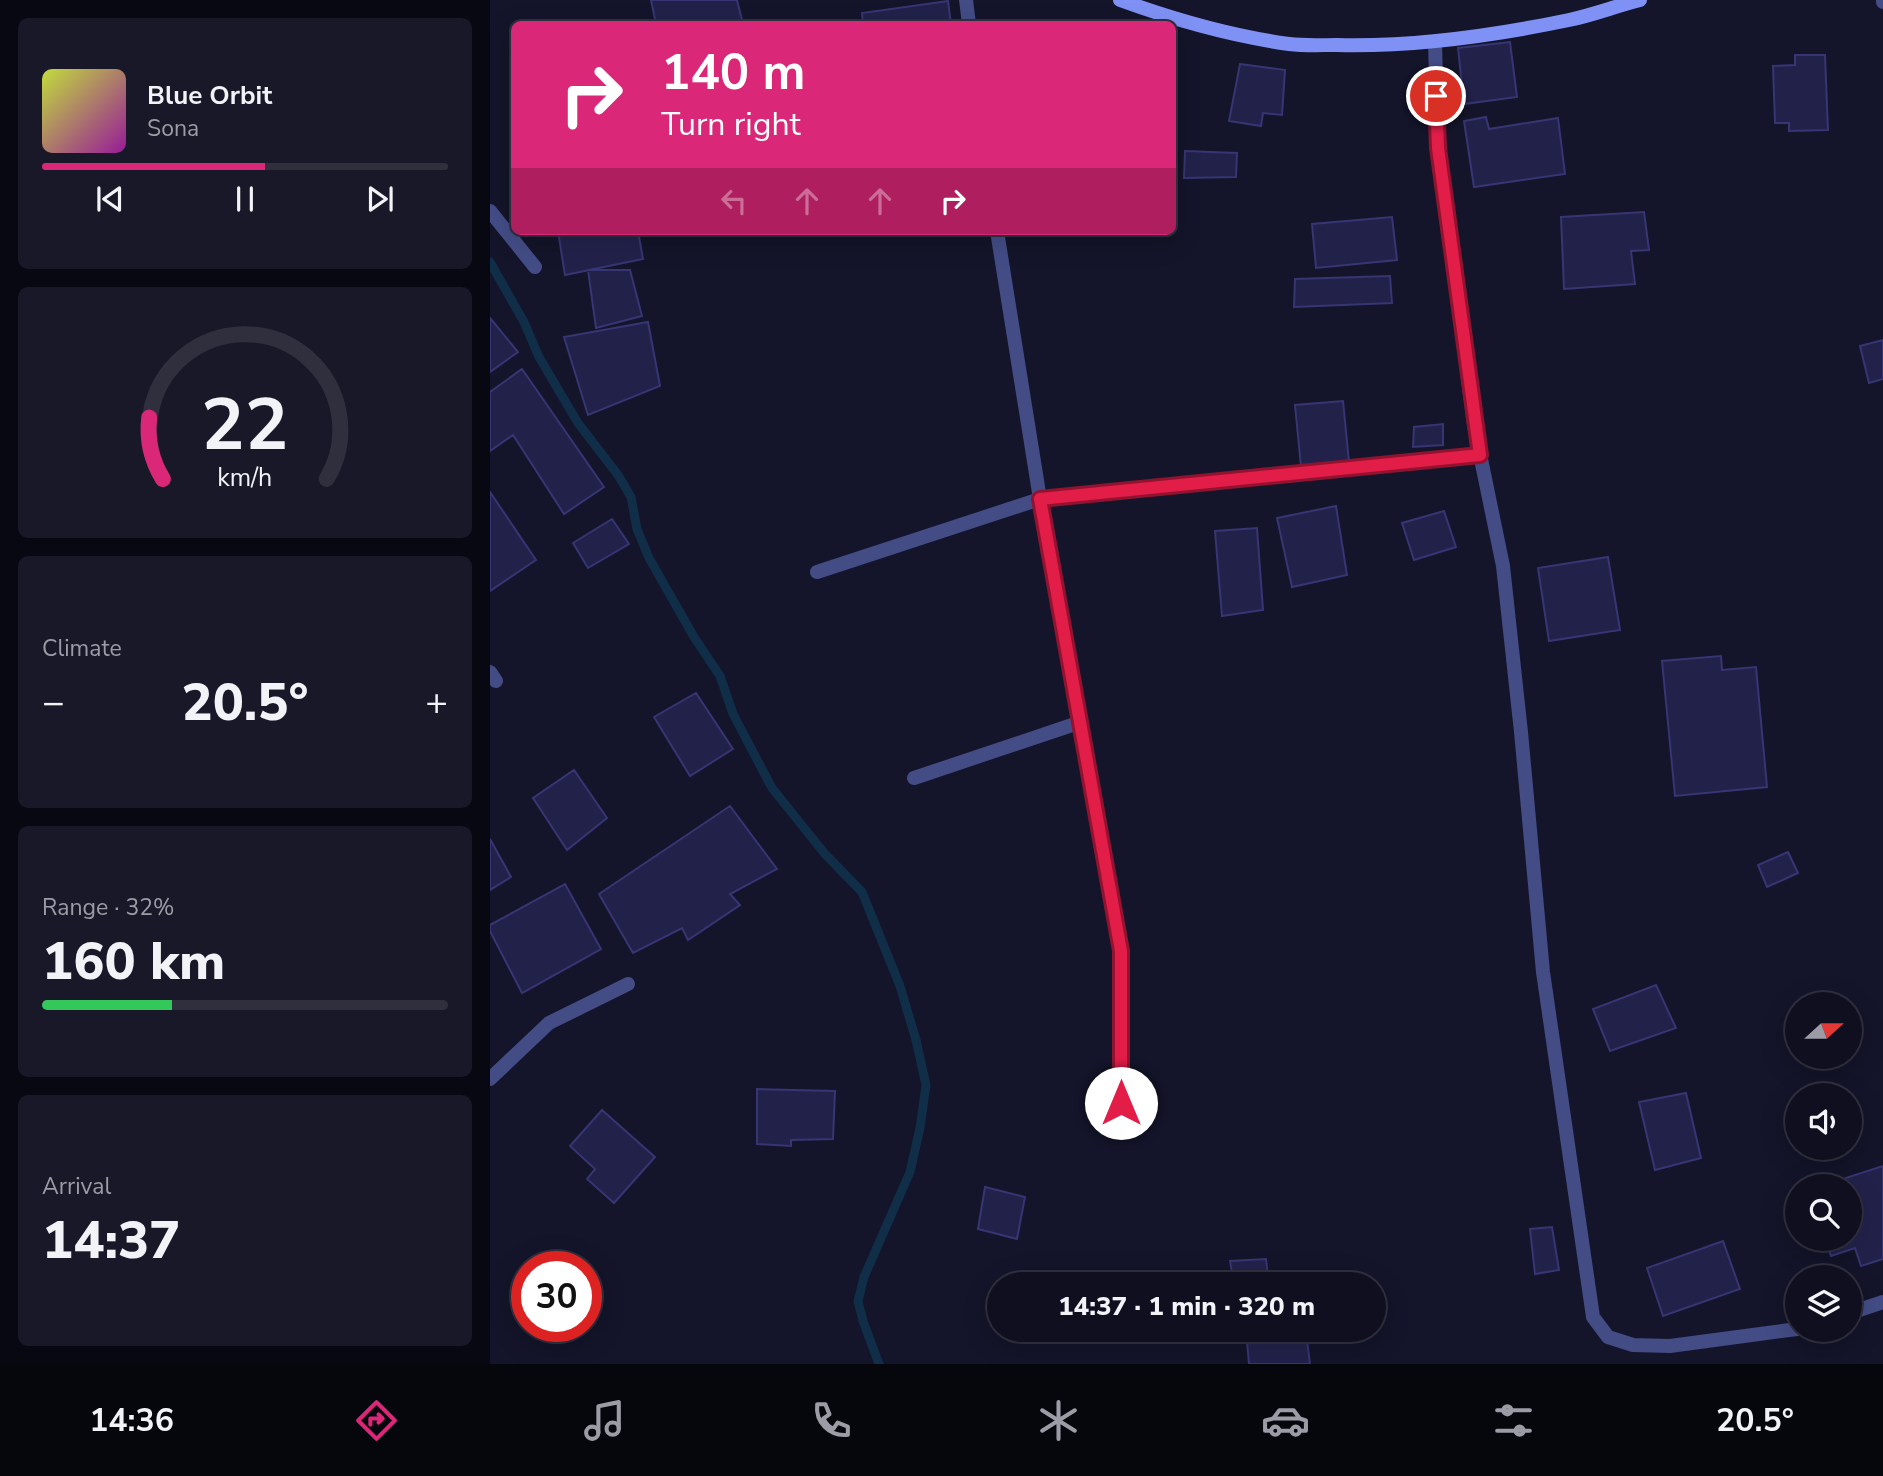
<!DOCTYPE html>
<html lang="en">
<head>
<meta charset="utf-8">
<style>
  :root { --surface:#0f0f20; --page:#181829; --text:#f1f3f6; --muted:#9b9ca5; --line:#2f2f3e; --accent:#db2777 }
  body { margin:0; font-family:"Nunito Sans",sans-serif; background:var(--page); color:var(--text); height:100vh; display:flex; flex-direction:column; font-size:26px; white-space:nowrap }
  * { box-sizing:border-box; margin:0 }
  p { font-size:23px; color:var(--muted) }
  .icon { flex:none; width:38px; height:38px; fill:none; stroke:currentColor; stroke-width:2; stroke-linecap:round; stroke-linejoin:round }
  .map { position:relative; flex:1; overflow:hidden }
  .drawer { display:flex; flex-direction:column; gap:18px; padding:18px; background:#080812; width:490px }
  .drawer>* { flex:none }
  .guide { position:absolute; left:21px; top:21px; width:665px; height:214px; border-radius:10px; box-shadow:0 7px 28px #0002,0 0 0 2px var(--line); background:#db2777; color:#fff; overflow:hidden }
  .needle { width:46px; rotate:69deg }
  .fabs { position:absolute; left:1295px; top:992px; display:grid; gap:14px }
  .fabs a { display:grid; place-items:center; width:77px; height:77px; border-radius:50%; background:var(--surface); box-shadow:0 7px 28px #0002,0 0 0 2px var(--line); font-size:35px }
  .speed { position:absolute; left:21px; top:1251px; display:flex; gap:14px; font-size:35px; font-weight:700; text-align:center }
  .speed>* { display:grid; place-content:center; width:91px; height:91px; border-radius:50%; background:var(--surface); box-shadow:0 7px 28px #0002,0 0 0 2px var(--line); line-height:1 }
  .speed .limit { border:10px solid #d22; background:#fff; color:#111 }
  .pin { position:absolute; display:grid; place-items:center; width:60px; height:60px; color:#fff; margin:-30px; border:4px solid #fff; border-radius:50%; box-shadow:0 2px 7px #0007 }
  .me { position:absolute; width:77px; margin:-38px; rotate:0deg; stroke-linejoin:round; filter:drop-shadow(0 0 5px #0008) }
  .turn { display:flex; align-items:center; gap:24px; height:147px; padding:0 35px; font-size:32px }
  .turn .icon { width:91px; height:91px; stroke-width:2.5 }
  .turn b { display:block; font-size:49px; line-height:60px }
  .lanes { display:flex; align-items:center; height:66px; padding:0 35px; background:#0003; justify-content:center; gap:35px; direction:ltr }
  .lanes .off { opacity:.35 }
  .big { font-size:52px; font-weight:800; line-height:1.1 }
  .drawer .tile { flex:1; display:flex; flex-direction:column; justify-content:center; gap:10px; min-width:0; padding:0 24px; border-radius:10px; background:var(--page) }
  .drawer .dial { align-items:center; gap:0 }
  .dial svg { height:182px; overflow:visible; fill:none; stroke:var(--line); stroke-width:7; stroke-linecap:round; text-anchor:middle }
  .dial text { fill:var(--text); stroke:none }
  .song { display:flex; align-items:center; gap:21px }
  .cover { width:84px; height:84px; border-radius:10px; background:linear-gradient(135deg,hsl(70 70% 55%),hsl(300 70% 35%)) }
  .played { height:7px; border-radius:4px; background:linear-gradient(90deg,var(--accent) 55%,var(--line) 55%) }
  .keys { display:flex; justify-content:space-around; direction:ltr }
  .heat { display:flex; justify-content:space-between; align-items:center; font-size:38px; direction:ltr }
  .charge { height:10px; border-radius:5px; background:linear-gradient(90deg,#34c759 32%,var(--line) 0) }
  .trip { position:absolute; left:497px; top:1272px; width:399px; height:70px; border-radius:35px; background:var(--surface); box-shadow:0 7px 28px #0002,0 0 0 2px var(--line); font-weight:800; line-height:70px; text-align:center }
  .dock { display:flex; height:112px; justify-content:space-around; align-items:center; background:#06060d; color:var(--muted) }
  .dock .icon { width:49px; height:49px }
  .dock .selected { color:var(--accent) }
  .dock b { font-size:32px; color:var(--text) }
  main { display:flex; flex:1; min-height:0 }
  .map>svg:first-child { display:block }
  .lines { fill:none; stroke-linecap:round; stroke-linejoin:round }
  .stream { stroke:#102e47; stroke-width:9 }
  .building { fill:#22214a; stroke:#373573; stroke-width:2 }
  .street { stroke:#434c85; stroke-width:14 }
  .secondary { stroke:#7f91f4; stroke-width:14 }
  .route-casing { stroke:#92132f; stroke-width:18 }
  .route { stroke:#e11d48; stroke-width:12 }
</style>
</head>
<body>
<main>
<section class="drawer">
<div class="tile">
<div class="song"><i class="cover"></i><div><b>Blue Orbit</b><p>Sona</p></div></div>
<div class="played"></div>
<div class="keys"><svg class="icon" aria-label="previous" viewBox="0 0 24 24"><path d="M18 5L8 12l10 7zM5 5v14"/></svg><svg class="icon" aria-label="pause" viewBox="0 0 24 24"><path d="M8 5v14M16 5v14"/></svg><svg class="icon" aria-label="next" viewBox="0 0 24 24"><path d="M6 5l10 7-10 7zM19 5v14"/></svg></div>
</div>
<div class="tile dial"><svg viewBox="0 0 100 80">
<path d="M14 69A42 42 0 1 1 86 69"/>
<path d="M14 69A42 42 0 0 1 8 42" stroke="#db2777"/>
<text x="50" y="56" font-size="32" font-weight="700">22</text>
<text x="50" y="72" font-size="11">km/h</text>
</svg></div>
<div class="tile"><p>Climate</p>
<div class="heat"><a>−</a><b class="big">20.5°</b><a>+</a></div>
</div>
<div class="tile"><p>Range · 32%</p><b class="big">160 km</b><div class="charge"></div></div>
<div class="tile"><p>Arrival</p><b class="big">14:37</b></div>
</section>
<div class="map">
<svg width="1393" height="1364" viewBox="0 0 1393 1364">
  <rect width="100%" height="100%" fill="#14142a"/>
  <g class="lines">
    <path class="stream" d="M0,262L34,322L49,357L88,423L128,475L141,497L147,529L159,558L204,637L230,676L243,714L282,788L335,854L372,892L410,986L426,1040L436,1085L430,1128L420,1172L374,1277L368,1301L373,1321L389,1364"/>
  </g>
  <path class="building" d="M161,0H247L253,24H166Z
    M458,1L461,24H373L372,13Z
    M1020,42L1027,97L974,104L968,48Z
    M1305,55H1335L1338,130L1299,131V123H1285L1283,66L1305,65Z
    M750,64L795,70L792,115L773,113L771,126L739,121Z
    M996,117L999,129L1068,118L1075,174L984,187L974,121Z
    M695,151L747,153L746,177L694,178Z
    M1154,212L1159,250L1141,251L1145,284L1074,289L1071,217Z
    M902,217L907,260L826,268L822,224Z
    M68,231H148L153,259L75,275Z
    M98,270H140L152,316L106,328Z
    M900,276L902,303L804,307L805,279Z
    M0,318L28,352L0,372Z
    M158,322L170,386L98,415L74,337Z
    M1393,340V379L1379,383L1370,346Z
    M32,369L114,487L74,514L23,435L0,451V392Z
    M853,401L859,462L811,467L805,405Z
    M953,424V445L923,447L924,427Z
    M0,492L46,560L0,591Z
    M846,506L857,575L802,587L787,518Z
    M954,511L966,547L924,560L912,523Z
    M122,519L139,544L98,568L83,543Z
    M767,528L773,610L732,616L725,531Z
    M1118,557L1130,630L1059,641L1048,568Z
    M1231,656L1232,670L1266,667L1277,787L1185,796L1172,661Z
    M206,693L243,749L200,776L164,717Z
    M84,770L117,818L77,850L43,798Z
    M240,806L287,869L240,894L250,905L198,940L192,928L143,953L109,894Z
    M0,839L21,877L0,890Z
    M1298,852L1308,873L1277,887L1268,865Z
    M75,884L111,949L32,993L0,931V925Z
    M1166,985L1186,1028L1120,1051L1103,1009Z
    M267,1089L345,1091L343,1139L301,1140V1146L267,1144Z
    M1196,1093L1211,1158L1165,1170L1149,1102Z
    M112,1110L165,1157L124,1203L97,1179L105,1169L80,1146Z
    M1393,1166V1259L1371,1266L1365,1248L1341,1256L1335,1239H1360V1186H1331Z
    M495,1187L535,1197L527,1239L488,1229Z
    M1062,1227L1069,1270L1045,1274L1040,1229Z
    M1233,1241L1250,1289L1173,1316L1157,1268Z
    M776,1259L778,1276L743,1279L740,1261Z
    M688,1279H743V1284H688Z
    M756,1330H852L853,1336L817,1340L820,1364H759Z"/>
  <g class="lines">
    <path class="street" d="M476,0L479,24
      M1393,0V2
      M945,43L948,148L984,425L1013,566L1031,732L1053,972L1103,1317L1118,1337L1143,1345L1180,1346L1307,1329
      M0,211L45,267
      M507,231L550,499L631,951V1128
      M327,572L550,499L990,455
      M0,672L6,681
      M424,778L588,723
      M0,1079L59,1023L138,984
      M1360,1313L1393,1302"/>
    <path class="secondary" d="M630,0C685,20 741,36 799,44C815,46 831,45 847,45C925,47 1002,36 1079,20C1103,15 1126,6 1150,0"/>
  </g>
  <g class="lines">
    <g class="route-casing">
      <path id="route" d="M631,1103V951L550,499L990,455L948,148L946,96"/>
    </g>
    <use href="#route" class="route"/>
  </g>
</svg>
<div class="fabs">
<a><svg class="needle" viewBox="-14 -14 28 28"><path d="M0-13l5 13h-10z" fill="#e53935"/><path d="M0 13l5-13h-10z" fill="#9b9ca5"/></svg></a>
<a><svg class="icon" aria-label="sound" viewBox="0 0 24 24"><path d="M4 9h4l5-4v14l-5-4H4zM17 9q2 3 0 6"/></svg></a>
<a><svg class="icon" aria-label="search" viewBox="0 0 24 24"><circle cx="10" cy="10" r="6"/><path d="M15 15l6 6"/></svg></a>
<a><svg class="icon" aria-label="layers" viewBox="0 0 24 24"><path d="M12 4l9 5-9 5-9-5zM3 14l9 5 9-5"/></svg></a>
</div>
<div class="speed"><div class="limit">30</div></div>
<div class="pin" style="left:946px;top:96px;background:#d93025"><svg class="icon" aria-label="arrive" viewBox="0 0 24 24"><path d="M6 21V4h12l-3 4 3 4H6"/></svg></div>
<svg class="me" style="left:631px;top:1103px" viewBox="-20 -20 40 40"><circle r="19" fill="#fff"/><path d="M0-13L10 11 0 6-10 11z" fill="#e11d48"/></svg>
<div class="trip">14:37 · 1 min · 320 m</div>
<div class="guide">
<div class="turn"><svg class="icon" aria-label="right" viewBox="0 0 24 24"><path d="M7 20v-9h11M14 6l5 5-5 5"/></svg><div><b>140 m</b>Turn right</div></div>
<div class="lanes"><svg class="icon off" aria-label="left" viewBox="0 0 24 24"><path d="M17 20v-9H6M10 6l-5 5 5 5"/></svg><svg class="icon off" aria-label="ahead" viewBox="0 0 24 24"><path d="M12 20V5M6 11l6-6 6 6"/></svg><svg class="icon off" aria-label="ahead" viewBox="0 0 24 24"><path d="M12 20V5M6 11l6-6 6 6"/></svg><svg class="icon" aria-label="right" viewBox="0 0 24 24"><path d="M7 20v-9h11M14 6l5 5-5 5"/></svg></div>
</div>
</div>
</main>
<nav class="dock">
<b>14:36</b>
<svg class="icon selected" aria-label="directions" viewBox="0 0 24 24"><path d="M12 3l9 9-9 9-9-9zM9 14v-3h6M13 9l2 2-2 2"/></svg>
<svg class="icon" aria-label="music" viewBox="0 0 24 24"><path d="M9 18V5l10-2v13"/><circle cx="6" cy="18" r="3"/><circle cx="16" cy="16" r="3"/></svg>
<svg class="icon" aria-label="phone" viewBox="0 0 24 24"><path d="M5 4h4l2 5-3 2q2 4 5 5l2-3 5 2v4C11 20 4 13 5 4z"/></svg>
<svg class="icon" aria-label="climate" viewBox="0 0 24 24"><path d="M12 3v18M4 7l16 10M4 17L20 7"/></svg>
<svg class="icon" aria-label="car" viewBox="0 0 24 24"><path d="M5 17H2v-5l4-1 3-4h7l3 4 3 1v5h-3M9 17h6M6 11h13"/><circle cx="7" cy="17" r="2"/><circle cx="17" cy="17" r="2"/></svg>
<svg class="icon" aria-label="filters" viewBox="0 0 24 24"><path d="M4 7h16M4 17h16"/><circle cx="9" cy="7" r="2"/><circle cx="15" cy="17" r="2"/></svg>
<b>20.5°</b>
</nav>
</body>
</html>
